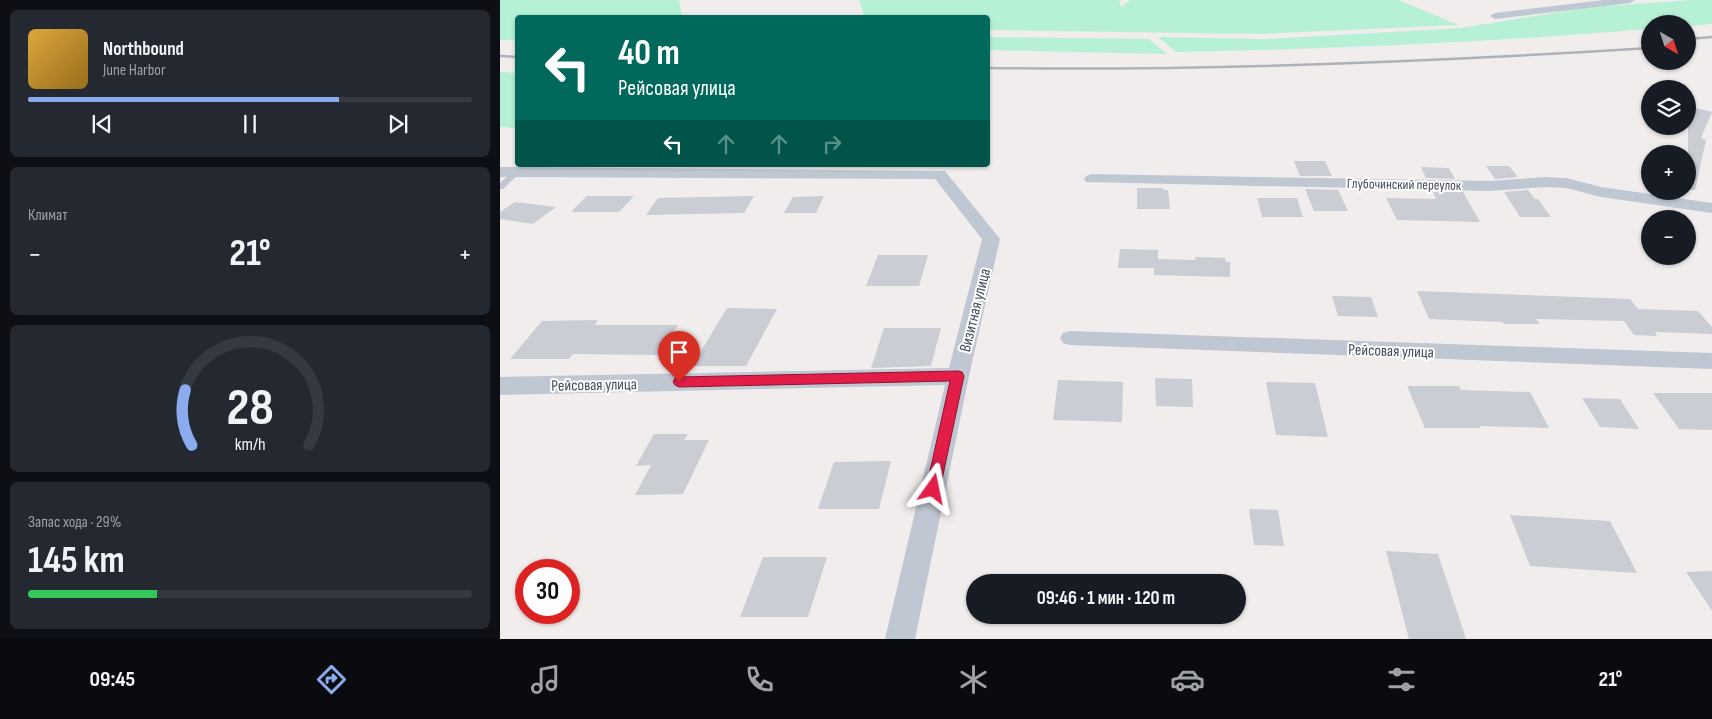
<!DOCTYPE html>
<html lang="ru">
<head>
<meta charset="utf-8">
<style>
  :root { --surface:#171b24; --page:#242831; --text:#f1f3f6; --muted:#9ea1a6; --line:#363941; --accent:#8babef }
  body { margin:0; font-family:"Sofia Sans Condensed",sans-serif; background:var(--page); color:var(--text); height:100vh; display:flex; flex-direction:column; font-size:19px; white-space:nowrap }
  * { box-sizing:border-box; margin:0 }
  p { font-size:16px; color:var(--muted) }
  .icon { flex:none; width:28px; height:28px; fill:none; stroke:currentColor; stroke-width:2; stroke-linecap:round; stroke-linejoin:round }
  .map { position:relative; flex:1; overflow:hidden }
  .drawer { display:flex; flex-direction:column; gap:10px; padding:10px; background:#0d0f14; width:500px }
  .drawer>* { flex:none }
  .guide { position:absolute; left:15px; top:15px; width:475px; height:152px; border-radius:5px; box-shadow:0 1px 4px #0004; background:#00695c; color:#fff; overflow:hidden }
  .needle { width:32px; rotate:141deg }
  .fabs { position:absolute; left:1141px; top:15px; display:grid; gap:10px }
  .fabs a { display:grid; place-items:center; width:55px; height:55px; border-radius:50%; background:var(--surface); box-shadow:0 1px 4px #0004; font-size:25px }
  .speed { position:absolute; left:15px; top:559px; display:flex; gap:10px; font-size:25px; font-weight:700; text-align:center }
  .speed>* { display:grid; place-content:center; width:65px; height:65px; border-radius:50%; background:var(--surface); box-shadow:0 1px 4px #0004; line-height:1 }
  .speed .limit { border:8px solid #d22; background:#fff; color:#111 }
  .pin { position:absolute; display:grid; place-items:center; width:42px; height:42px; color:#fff; margin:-51px -21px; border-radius:50% 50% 50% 0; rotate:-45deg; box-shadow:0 0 5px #0007 }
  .pin .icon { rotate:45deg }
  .me { position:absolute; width:55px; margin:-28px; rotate:12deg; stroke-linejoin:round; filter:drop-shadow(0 0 4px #0008) }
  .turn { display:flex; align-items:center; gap:18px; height:105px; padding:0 20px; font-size:22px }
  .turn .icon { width:65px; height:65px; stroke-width:2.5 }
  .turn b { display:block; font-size:35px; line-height:42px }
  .lanes { display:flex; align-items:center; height:48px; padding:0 20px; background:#0003; justify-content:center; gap:25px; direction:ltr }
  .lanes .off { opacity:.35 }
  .big { font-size:38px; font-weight:700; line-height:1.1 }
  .drawer .tile { flex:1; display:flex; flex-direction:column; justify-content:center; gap:8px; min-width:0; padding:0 18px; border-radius:8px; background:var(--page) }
  .drawer .dial { align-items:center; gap:0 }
  .dial svg { height:130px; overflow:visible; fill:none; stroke:var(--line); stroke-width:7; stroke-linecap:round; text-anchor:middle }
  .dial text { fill:var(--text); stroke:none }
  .song { display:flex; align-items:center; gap:15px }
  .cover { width:60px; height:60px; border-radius:8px; background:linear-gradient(135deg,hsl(40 70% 55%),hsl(40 70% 35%)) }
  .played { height:5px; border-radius:2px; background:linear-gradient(90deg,var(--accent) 70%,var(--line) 70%) }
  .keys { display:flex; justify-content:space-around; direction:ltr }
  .heat { display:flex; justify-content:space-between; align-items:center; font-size:28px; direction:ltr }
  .charge { height:8px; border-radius:4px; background:linear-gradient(90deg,#34c759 29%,var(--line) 0) }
  .trip { position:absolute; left:466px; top:574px; width:280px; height:50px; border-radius:25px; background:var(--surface); box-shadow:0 1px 4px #0004; font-weight:700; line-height:50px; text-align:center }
  .dock { display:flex; height:80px; justify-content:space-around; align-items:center; background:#090b0e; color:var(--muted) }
  .dock .icon { width:35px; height:35px }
  .dock .selected { color:var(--accent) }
  .dock b { font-size:22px; color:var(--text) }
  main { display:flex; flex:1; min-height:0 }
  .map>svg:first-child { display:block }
  .green { fill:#b7f1d5 }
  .building { fill:#cbcdd5 }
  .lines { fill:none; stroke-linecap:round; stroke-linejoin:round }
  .service { fill:#bfc7d3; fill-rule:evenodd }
  .minor { fill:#bfc7d3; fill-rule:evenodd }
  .rail { stroke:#aeb1b8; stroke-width:2.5 }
  .route { fill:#e11d48; stroke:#92132f }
  .labels { text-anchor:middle; stroke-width:4; stroke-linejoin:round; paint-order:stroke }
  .far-street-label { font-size:14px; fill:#444d5b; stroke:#fff }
  .street-label { font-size:16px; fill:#444d5b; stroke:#fff }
</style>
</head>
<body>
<main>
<section class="drawer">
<div class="tile">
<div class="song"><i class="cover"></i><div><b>Northbound</b><p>June Harbor</p></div></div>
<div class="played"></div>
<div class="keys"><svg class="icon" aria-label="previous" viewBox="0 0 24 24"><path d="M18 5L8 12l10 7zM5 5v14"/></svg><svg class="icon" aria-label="pause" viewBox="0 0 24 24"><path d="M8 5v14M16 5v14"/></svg><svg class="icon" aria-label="next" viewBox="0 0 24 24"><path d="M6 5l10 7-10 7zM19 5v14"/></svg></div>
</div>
<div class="tile"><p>Климат</p>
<div class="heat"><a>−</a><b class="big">21°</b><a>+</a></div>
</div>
<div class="tile dial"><svg viewBox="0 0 100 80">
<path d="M14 69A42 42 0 1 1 86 69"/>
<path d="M14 69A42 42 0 0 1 10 35" stroke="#8babef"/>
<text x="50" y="56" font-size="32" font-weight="700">28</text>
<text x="50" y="72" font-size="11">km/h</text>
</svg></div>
<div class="tile"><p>Запас хода · 29%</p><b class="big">145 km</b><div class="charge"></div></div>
</section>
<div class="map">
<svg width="1212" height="639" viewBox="0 0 1212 639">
  <rect width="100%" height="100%" fill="#f0edec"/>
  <path class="green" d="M0,0H179L182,17L18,18L17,40H0Z
    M359,0H619L621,7L630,0H899L958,25L757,34L488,30V18L365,17Z
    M1193,0H1212V24L1188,26V24H1150V29C992,42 834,49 676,52L658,37L766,39L961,28L1090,7Z
    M488,37L649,39L667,54L488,50Z
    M0,72L17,73V128L0,127Z"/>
  <path class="building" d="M1188,106L1212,112L1201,138L1206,140L1195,190H1188Z
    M794,161H825L832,176H800Z
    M986,166H1009L1018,177L995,179Z
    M921,167L949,168L955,179L926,178Z
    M637,188H663V190H668L670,209H637Z
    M805,189L838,190L848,211H814Z
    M1028,190L1035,199H1038L1051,217H1020L1004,192Z
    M933,192H963L980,222L897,220L886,198L936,199Z
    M87,196H134L119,212H71Z
    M254,196L244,213L146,215L158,198Z
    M324,196L316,213H284L293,197Z
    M757,198H797L803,217H762Z
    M15,202L56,207L33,224L0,219V212Z
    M620,249L658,250V259L695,260V257L725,258L726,262H730V277L654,275V268H618Z
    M378,255H428L419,286H366Z
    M917,291L1130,299L1138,309L1198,311L1212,327V334L1155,332L1157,336L1134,335L1124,321L1036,319L1040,324H1004L1002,322L929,319Z
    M832,296L871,297L878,317L838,316Z
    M227,308L277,309L246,366H192Z
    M98,320L95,325H178L158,355L73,354L69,359H10L42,321Z
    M384,328H441L431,366L371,368Z
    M655,378L692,379L693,407L656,406Z
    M558,380L623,382L622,422L553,420Z
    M766,382L815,383L828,437L776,435Z
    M907,386H959L961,390L1030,392L1049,428L979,426L980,428H925Z
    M1153,393H1212V430L1179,429Z
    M1082,398L1120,399L1139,429L1100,427Z
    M154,434H188L184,440H209L183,494L135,495L151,465L136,466Z
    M391,461L379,509H318L334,462Z
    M749,509L778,510L784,546L754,545Z
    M1010,515L1110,521L1137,573L1030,566Z
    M886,551L938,554L966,639H909Z
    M263,557H327L308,617H240Z
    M1212,571V611L1186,572Z"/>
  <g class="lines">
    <path class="service" d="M14,170H17L21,172L3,189H0V183Z"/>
    <path class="minor" d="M1104,0H1135L1130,3L995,19L990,16L995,13Z
      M0,167L445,171L500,239L469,376L415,639H385L445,385L0,395V377L449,368L482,239L435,179L0,177Z
      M592,174L989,181L1046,177L1066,178L1101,187L1212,203V213L1101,197L1066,188L1046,187L989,191L586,182L584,179L586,176Z
      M570,331L1212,353V369L570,345L563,343L560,338L563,333Z"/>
    <path class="rail" d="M1188,39L1212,37
      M0,56L18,57
      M488,68C709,71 929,62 1150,48"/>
  </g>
  <path class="route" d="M458,371L462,372L464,376L440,489L438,493L433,495L428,493L426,489L450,381L179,387L175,385L173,382L175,378L179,377Z"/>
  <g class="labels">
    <g class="far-street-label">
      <text transform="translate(904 184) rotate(1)" y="5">Глубочинский переулок</text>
    </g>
    <g class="street-label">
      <text transform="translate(474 310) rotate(-76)" y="6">Визитная улица</text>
      <text transform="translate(891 350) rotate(2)" y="6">Рейсовая улица</text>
      <text transform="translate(94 384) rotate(-1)" y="6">Рейсовая улица</text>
    </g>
  </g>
</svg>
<div class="fabs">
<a><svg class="needle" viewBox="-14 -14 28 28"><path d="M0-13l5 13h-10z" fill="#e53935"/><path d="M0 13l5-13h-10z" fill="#9ea1a6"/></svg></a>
<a><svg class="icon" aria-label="layers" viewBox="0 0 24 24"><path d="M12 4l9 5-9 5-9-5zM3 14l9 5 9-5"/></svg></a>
<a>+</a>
<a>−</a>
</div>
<div class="speed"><div class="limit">30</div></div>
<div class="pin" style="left:179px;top:382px;background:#d93025"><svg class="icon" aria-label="arrive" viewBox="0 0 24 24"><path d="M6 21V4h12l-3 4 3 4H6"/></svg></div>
<svg class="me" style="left:433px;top:489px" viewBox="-20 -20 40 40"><path d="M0-17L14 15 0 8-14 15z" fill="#e11d48" stroke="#fff" stroke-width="4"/></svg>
<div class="trip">09:46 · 1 мин · 120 m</div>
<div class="guide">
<div class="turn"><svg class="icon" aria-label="left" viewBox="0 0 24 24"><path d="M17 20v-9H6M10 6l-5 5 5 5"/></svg><div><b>40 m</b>Рейсовая улица</div></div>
<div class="lanes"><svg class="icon" aria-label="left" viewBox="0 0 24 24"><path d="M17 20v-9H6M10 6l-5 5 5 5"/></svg><svg class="icon off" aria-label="ahead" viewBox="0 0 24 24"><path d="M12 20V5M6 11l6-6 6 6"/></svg><svg class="icon off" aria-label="ahead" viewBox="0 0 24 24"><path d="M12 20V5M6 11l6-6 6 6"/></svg><svg class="icon off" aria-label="right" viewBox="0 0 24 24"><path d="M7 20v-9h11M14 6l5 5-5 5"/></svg></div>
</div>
</div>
</main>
<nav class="dock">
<b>09:45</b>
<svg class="icon selected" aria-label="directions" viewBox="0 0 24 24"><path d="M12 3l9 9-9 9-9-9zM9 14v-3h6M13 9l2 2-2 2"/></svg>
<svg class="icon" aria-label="music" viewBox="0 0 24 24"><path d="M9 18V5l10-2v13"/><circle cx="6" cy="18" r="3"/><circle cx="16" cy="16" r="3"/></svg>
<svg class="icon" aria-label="phone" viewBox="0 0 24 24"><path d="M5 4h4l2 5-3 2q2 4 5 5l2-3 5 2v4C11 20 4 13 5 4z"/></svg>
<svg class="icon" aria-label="climate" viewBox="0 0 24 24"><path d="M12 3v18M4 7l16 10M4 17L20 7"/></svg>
<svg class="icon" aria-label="car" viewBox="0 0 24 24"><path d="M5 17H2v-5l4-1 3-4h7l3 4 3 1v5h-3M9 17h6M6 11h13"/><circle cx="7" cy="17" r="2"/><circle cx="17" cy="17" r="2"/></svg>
<svg class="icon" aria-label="filters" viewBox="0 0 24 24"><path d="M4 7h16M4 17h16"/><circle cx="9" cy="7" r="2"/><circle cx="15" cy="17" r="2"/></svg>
<b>21°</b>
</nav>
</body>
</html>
